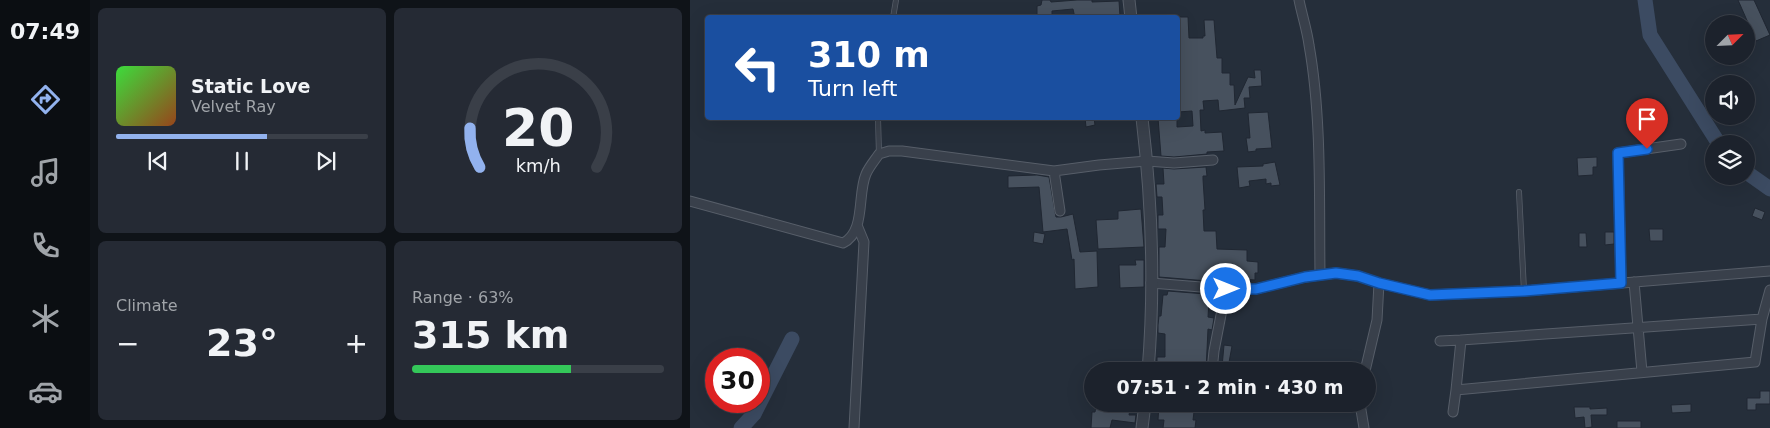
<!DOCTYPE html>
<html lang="en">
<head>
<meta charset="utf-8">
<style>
  :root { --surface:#1c222c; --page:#252a34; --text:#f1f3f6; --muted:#a0a4a9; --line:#3a3f48; --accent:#92b2ee }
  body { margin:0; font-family:"DejaVu Sans",sans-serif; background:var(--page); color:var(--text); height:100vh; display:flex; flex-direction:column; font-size:19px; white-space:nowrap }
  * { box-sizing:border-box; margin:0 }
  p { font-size:16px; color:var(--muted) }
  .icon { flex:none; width:28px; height:28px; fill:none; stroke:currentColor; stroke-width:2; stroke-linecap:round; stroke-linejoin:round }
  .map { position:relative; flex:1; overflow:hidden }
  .panel { display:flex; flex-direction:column; gap:8px; padding:8px; background:#0f1318; width:600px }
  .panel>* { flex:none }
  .hud { position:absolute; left:15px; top:15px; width:475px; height:105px; border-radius:5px; box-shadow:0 5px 20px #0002,0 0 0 1px var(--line); background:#1a4fa0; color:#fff; overflow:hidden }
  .needle { width:32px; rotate:66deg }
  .buttons { position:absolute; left:1015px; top:15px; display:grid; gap:10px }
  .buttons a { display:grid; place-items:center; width:50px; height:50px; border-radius:50%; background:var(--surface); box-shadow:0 5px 20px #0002,0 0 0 1px var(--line); font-size:25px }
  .speed { position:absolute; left:15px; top:348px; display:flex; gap:10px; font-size:25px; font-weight:700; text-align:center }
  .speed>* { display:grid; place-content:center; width:65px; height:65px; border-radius:50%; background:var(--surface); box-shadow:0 5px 20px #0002,0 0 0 1px var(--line); line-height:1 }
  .speed .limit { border:8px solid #d22; background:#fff; color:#111 }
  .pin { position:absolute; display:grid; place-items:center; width:42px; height:42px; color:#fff; margin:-51px -21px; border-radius:50% 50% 50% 0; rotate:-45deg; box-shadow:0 0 5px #0007 }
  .pin .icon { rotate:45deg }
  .me { position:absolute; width:55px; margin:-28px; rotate:90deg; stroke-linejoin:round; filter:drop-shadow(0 0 4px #0008) }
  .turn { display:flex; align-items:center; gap:18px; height:105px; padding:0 20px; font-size:22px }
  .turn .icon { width:65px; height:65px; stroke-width:2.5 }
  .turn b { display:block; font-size:35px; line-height:42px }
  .big { font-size:38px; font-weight:700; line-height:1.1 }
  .panel .widget { flex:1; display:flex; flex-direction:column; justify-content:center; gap:8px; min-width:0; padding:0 18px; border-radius:8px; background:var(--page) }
  .panel .dial { align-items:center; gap:0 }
  .dial svg { height:130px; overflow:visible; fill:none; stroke:var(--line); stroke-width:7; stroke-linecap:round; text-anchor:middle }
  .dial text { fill:var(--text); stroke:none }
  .song { display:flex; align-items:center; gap:15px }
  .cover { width:60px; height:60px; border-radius:8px; background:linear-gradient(135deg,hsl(120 70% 55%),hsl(20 70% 35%)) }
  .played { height:5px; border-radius:2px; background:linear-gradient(90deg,var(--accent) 60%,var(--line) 60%) }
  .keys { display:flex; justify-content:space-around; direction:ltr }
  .heat { display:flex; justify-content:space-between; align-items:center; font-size:28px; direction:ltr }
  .charge { height:8px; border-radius:4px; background:linear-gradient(90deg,#34c759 63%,var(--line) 0) }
  .panel .tiles { flex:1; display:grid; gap:8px; grid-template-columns:repeat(2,1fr) }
  .trip { position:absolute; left:394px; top:362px; width:292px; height:50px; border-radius:25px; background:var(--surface); box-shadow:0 5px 20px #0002,0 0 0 1px var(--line); font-weight:700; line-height:50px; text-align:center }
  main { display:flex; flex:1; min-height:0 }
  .tabs { display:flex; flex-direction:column; width:90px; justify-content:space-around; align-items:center; background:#0b0e12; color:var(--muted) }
  .tabs .icon { width:35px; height:35px }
  .tabs .selected { color:var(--accent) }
  .tabs b { font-size:22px; color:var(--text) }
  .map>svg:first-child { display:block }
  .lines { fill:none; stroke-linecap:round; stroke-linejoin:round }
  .river { stroke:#3c4b62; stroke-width:15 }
  .building { fill:#47515e; stroke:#202732 }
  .service-casing { stroke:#575e69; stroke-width:6 }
  .minor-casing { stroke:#575e69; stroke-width:11 }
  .tertiary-casing { stroke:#575e69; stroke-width:13 }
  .service { stroke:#39404b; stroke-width:4.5 }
  .minor { stroke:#39404b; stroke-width:9 }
  .tertiary { stroke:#39404b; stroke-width:11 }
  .route-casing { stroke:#114b97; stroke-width:12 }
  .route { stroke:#1a73e8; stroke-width:9 }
</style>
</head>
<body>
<main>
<nav class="tabs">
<b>07:49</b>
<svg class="icon selected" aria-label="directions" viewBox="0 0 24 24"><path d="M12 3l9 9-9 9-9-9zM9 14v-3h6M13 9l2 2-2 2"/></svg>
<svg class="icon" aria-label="music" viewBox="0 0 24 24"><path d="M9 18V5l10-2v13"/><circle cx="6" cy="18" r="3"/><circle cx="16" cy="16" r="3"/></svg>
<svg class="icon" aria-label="phone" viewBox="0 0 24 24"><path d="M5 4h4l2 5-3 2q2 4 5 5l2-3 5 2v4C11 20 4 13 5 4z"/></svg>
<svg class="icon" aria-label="climate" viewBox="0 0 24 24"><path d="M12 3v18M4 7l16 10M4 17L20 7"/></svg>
<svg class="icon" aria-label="car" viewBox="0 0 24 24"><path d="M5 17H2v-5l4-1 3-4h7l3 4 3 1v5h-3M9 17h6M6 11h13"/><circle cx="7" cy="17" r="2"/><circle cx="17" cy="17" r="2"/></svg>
</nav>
<section class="panel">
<div class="tiles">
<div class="widget">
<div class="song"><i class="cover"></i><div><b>Static Love</b><p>Velvet Ray</p></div></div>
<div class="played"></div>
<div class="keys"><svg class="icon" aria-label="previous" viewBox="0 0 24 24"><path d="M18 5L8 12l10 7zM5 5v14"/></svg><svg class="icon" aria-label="pause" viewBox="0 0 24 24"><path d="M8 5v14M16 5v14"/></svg><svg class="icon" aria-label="next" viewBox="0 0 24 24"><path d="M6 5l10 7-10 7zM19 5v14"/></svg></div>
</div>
<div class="widget dial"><svg viewBox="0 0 100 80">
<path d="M14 69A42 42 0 1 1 86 69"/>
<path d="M14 69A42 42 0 0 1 8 45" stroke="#92b2ee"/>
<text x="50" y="56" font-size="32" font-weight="700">20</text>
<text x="50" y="72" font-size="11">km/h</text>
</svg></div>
<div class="widget"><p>Climate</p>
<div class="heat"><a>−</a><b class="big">23°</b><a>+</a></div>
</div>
<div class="widget"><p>Range · 63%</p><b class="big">315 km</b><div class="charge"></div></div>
</div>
</section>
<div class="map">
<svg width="1080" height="428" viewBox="0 0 1080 428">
  <rect width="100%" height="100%" fill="#252e3a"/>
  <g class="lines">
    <path class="river" d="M955,0L960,35L1029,144
      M1056,172L1080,189
      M51,428L64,414L102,339"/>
  </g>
  <path class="building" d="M352,0H360L361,2L387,0H402V2L429,1L430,16H422V18H385L383,9L362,11V16L347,17V6L351,5Z
    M1048,0H1064L1080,35L1066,41Z
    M488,17H498L499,38H513V36H515L514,20H524L527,58H532V73H540V85H544L545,105L558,77L565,78L564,70H571L572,86L559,87L560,98H554L555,108L529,111L528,100L513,101L514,110H510L511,131L515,130V133L532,132L534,151L517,152V154L484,157L471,156L468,118H487V127L503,126L502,111L488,112Z
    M578,112L582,148L566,149V151L558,152L556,138H560L558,113Z
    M395,118H404L405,125L396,127Z
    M907,157V167H903V175L888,176L887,158Z
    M585,162L590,185L581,186V183L576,184V179L559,181L560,186L549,188L547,167L573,166V164Z
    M516,167L517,176H513V179L515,210H513L514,231H526L527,249L557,250V261L568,262V273H565V280L550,279V277H518V281L469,277V247H475L476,229H468V215H473L472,197H467L466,184H474L473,168L484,169Z
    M347,175L359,177L366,217H371L383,214L390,252L407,251L408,287L385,289L384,259L382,260L377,229L353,232L349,187L318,188V176Z
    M1065,208L1075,212L1072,220L1062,216Z
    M451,209L454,247L408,249L406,220L428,219V211Z
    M959,229H973V241H960Z
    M344,232L355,234L353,244L343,242Z
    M915,232H924V244L915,245Z
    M889,233H896L897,247H889Z
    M445,260H454V287L430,288L429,265H446Z
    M478,291L528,295L527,302L519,301L518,317L524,318L522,330L518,329L516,371H473V368H467V357H475V334L468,333V325L469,316H471L473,295H477Z
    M534,345L542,346L538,368L532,367Z
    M1070,391H1080V404H1066V410H1057V398H1070Z
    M408,404H441L439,415H446L445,423L422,420L420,428H401L402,412H405L406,406H408Z
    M469,404H505L503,420H506L505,428H473L474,420H468Z
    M1001,404V412L982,413L981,405Z
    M884,407H900V409L917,408V415H901L902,427L895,428L894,417L885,418Z
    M927,421H951V428H927Z"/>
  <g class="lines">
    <g class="service-casing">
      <path id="service" d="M203,18L206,0
        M188,118L189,154
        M829,192L834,291"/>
    </g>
    <g class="minor-casing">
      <path id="minor" d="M609,0C612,15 617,30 619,45C632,118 629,201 630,275
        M364,171L370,211
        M0,201L153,243C176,232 167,194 176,174C179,167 185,160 189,154L199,151H212L364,171L409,165L457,161L484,163L523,160
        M944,282L952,372
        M461,283L536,289H566L615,277L646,273L668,276L689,283L740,295L834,291L1080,271
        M931,283L928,153L991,144
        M1072,319L771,340L766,390L1065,362L1072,319L1080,290
        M750,341L771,340
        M522,371L524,351L536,289
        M675,371L687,320L689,283
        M670,404L674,428
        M763,412L766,390
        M164,428L174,242L167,225"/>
    </g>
    <g class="tertiary-casing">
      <path id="tertiary" d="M439,0L441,18
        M452,118C462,202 465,287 458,371
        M452,428L455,404"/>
    </g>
    <use href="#service" class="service"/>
    <use href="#minor" class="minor"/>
    <use href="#tertiary" class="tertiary"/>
  </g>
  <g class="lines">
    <g class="route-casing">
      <path id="route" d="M536,289H566L615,277L646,273L668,276L689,283L740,295L834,291L931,283L928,153L957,149"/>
    </g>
    <use href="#route" class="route"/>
  </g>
</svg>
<div class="buttons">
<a><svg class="needle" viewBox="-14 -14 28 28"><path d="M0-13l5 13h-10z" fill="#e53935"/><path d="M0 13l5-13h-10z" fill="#a0a4a9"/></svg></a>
<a><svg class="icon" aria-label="sound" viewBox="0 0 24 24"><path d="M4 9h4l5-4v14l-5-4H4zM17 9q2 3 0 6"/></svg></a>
<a><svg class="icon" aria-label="layers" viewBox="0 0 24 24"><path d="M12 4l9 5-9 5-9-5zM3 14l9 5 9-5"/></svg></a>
</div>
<div class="speed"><div class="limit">30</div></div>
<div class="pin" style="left:957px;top:149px;background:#d93025"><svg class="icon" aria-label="arrive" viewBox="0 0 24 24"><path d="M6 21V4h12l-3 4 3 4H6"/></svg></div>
<svg class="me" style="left:536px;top:289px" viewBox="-20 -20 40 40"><circle r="17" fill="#1a73e8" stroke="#fff" stroke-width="3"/><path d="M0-11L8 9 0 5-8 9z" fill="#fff"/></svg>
<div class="trip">07:51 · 2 min · 430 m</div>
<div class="hud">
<div class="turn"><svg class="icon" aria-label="left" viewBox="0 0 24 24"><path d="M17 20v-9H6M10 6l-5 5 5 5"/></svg><div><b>310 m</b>Turn left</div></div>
</div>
</div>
</main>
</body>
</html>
